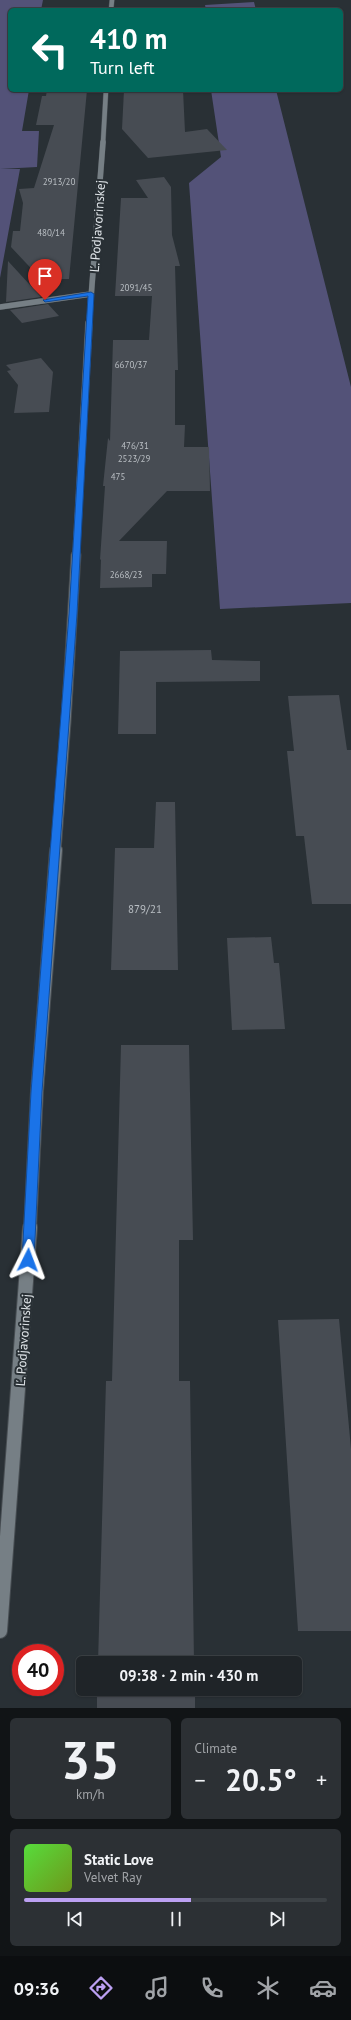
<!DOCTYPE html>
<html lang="en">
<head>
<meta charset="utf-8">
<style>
  :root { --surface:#1f2428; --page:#2c3034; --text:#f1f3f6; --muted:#a1a4a8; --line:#3c4145; --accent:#bca0f2 }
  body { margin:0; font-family:"PT Sans",sans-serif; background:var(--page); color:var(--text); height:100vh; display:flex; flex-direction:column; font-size:15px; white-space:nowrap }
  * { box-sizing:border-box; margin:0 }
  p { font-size:13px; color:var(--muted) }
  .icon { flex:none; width:22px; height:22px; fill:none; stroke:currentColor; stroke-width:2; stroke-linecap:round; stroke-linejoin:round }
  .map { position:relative; height:1708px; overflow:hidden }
  .panel { display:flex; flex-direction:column; gap:10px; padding:10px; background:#111416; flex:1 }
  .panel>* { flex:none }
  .guide { position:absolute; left:8px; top:8px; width:335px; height:84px; border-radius:6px; box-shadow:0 1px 3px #0004,0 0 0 1px var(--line); background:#00695c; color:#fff; overflow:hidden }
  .speed { position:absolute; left:12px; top:1644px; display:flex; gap:8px; font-size:20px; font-weight:700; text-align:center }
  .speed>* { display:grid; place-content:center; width:52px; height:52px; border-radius:50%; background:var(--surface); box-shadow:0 1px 3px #0004,0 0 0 1px var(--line); line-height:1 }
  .speed .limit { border:6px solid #d22; background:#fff; color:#111 }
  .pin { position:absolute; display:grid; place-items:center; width:34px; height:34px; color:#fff; margin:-41px -17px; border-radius:50% 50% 50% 0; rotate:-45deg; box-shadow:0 0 4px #0007 }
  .pin .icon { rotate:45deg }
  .me { position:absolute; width:44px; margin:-22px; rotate:3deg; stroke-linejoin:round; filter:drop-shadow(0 0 3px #0008) }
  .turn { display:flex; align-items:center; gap:14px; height:84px; padding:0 16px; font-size:18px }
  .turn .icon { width:52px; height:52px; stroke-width:2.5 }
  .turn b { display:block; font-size:28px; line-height:34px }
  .big { font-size:30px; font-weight:600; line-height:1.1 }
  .panel .widget { flex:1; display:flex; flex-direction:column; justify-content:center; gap:6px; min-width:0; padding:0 14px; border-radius:6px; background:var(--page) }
  .panel .dial { align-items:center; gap:0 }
  .dial b { font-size:52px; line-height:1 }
  .song { display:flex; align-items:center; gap:12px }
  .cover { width:48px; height:48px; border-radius:6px; background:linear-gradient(135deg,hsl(110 70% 55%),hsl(80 70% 35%)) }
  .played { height:4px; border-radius:2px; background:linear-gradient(90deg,var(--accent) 55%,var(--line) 55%) }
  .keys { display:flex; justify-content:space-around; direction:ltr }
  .heat { display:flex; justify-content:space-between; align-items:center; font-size:22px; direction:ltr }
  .panel .tiles { flex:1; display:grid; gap:10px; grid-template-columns:1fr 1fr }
  .widget:last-child { grid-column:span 2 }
  .trip { position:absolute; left:76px; top:1656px; width:226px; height:40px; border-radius:6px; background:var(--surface); box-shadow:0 1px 3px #0004,0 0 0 1px var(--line); font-weight:600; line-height:40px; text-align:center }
  .tab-bar { display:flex; height:64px; justify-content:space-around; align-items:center; background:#0c0e10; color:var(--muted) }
  .tab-bar .icon { width:28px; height:28px }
  .tab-bar .on { color:var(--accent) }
  .tab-bar b { font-size:18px; color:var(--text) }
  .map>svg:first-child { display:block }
  .green { fill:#535278 }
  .building { fill:#474c53 }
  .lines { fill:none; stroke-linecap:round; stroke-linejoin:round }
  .minor-far5-casing { stroke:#474d52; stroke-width:5.5 }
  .minor-far4-casing { stroke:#474d52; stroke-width:6 }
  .minor-far3-casing { stroke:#474d52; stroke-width:8 }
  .minor-far2-casing { stroke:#474d52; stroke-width:11 }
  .minor-far1-casing { stroke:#474d52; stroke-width:14 }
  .minor-casing { stroke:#474d52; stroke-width:16 }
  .minor-far5 { stroke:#767f85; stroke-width:4.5 }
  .minor-far4 { stroke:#767f85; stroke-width:5.5 }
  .minor-far3 { stroke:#767f85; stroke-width:7 }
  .minor-far2 { stroke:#767f85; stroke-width:9 }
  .minor-far1 { stroke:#767f85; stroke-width:12 }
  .minor { stroke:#767f85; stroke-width:14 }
  .route { fill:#1a73e8; stroke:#114b97 }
  .labels { text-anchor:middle; stroke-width:4; stroke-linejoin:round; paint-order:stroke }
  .far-number-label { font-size:9px; fill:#babfc4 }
  .number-label { font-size:11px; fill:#babfc4 }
  .street-label { font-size:13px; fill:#e0e5e9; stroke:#293035 }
</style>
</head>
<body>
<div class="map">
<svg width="351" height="1708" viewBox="0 0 351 1708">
  <rect width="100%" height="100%" fill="#293035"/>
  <path class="green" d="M0,0H43L41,10H10V90H29L22,131H39L37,167L0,169Z
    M254,2L256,10H206L205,5Z
    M211,90H276L351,387V603L220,609L189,183L221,157Z
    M0,169H20L0,278Z"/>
  <path class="building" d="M47,90H87L69,279H41L11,247L13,231H20L23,203L19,189L34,188L54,125H36L42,96H46Z
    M124,90H183L185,132L207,129L227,150L148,158L122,129Z
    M164,177L171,187L172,235L180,266H175L178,370H175V425H185L184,447H209L210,491H167L119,541H167L166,574H152V587L100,588L101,559L100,560L105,486H103L108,438L110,441L113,340H149L152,296H115L121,198H148L136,180Z
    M8,261L41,297L6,302Z
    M48,304L59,316L22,323L10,310Z
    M41,358L53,372L49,412L14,413L18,385L7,371L11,370L6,365Z
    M211,650L212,660L260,661V681L156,682V734H118L120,651Z
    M339,695L347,750H351V904H312L304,836H296L287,751H294L288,696Z
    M156,802H175L178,970H111L115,848H154Z
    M271,937L274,963H279L285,1029L232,1030L227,938Z
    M121,1045H189L193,1240H179V1381H190L194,1663H98L106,1381H112Z
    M339,1319L351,1449V1631H298L278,1320Z
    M97,1689H195V1708H97Z"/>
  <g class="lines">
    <g class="minor-far5-casing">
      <path id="minor-far5" d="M111,10L112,0
        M103,143L106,90"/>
    </g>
    <g class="minor-far4-casing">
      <path id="minor-far4" d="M0,307L91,294
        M89,324L103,142"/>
    </g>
    <g class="minor-far3-casing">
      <path id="minor-far3" d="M76,556L89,323"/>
    </g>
    <g class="minor-far2-casing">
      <path id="minor-far2" d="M56,851L66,722L76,555"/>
    </g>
    <g class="minor-far1-casing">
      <path id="minor-far1" d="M30,1228L37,1091L56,850"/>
    </g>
    <g class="minor-casing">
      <path id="minor" d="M0,1631L30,1227"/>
    </g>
    <use href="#minor-far5" class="minor-far5"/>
    <use href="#minor-far4" class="minor-far4"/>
    <use href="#minor-far3" class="minor-far3"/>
    <use href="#minor-far2" class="minor-far2"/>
    <use href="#minor-far1" class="minor-far1"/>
    <use href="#minor" class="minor"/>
  </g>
  <path class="route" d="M91,292L94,294L77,614L42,1092L34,1260L32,1264L28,1266L24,1264L22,1260L31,1092L69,614L88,296L45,302L43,300Z"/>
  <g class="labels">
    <g class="far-number-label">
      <text x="59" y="185">2913/20</text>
      <text x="51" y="236">480/14</text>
      <text x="136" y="291">2091/45</text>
      <text x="131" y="368">6670/37</text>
      <text x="135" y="449">476/31</text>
      <text x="134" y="462">2523/29</text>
      <text x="118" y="480">475</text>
      <text x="126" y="578">2668/23</text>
    </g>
    <g class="number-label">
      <text x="145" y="913">879/21</text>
    </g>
    <g class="street-label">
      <text transform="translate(97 226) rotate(-86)" y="5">Ľ. Podjavorinskej</text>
      <text transform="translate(23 1340) rotate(-86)" y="5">Ľ. Podjavorinskej</text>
    </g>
  </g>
</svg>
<div class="speed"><div class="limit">40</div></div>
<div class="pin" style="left:45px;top:300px;background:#d93025"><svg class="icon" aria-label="arrive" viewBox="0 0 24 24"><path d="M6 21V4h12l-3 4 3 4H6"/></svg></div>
<svg class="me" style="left:28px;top:1260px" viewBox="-20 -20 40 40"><path d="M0-17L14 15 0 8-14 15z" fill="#1a73e8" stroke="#fff" stroke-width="4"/></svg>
<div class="trip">09:38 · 2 min · 430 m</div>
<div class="guide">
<div class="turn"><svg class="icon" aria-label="left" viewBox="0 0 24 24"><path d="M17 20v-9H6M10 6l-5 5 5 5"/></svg><div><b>410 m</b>Turn left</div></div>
</div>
</div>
<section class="panel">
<div class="tiles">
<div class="widget dial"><b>35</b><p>km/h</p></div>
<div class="widget"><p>Climate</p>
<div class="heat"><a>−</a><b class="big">20.5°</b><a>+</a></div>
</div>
<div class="widget">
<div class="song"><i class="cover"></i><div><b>Static Love</b><p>Velvet Ray</p></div></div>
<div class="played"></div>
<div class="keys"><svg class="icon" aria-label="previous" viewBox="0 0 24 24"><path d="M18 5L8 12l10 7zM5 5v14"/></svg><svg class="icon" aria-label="pause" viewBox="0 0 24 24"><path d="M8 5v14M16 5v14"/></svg><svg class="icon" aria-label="next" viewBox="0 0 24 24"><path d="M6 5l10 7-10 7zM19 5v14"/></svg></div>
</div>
</div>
</section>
<nav class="tab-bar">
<b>09:36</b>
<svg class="icon on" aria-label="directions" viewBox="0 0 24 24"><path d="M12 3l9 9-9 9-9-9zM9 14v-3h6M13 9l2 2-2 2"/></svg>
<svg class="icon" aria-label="music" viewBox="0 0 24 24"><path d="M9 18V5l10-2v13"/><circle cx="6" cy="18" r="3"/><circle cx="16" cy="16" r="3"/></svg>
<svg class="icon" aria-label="phone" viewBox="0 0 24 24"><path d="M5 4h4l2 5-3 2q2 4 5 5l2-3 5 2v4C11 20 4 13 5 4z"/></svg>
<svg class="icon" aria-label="climate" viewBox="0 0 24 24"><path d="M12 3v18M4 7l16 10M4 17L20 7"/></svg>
<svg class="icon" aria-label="car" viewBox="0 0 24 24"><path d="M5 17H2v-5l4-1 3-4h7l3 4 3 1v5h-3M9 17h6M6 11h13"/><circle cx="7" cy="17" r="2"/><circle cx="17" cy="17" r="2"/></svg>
</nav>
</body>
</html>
